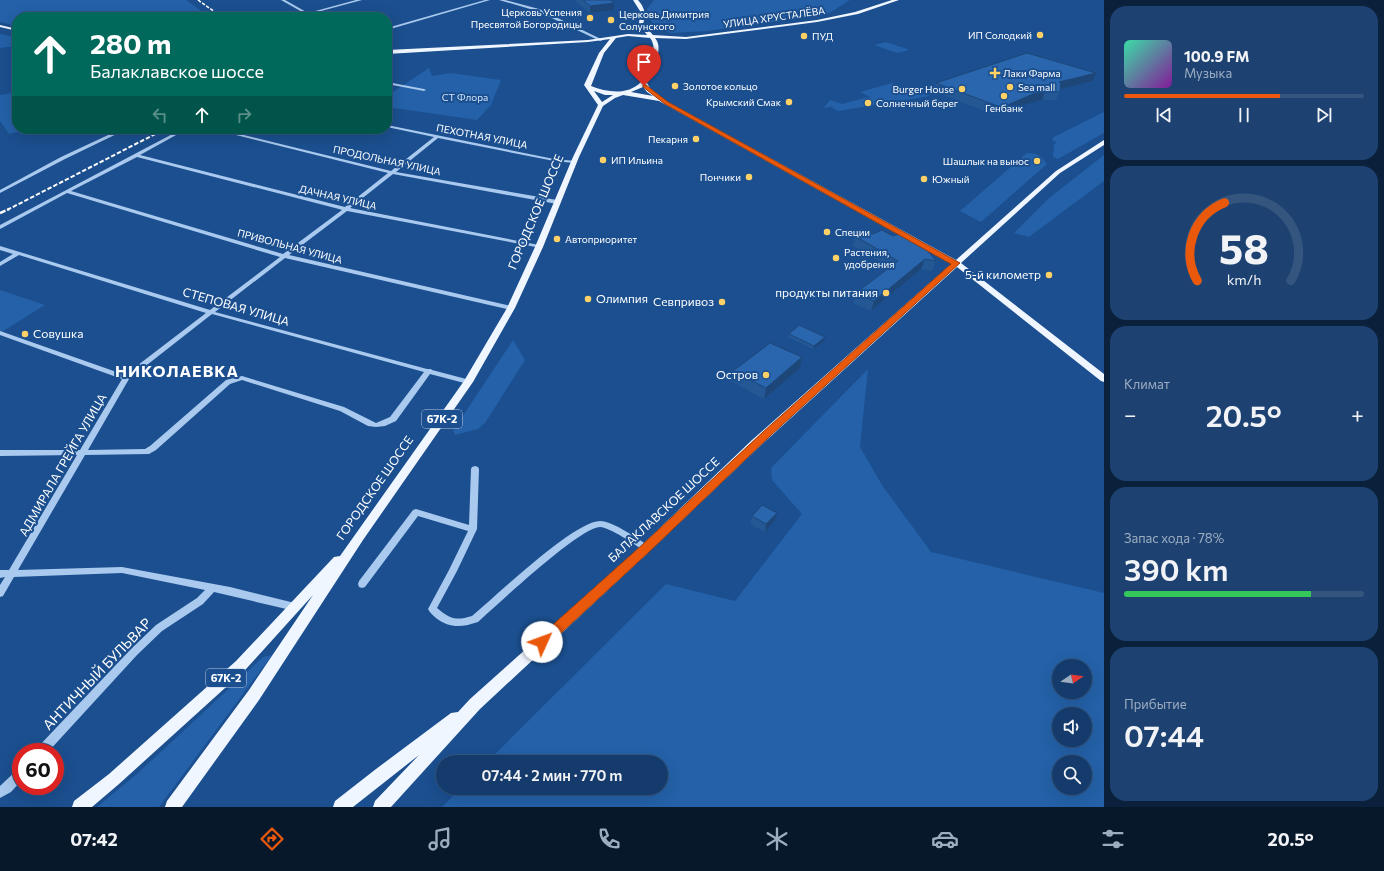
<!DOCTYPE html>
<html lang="ru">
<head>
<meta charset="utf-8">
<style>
  :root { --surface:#143b6b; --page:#1d4271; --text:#f1f3f6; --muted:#9dadc1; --line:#33557e; --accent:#ea580c }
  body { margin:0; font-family:Commissioner,sans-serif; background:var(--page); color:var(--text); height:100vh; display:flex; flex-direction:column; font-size:15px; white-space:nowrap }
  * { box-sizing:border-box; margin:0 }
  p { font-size:13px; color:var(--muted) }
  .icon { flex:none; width:22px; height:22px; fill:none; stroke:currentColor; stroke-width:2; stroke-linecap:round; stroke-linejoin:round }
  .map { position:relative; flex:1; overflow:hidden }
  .side { display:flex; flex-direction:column; gap:6px; padding:6px; background:#0b203b; width:280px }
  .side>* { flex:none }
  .guide { position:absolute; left:12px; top:12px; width:380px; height:122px; border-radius:16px; box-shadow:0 4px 16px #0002,0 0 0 1px var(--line); background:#00695c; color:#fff; overflow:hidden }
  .needle { width:26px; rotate:77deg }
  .fabs { position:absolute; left:1052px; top:659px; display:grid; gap:8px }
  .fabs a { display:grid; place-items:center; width:40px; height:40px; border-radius:50%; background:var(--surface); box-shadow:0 4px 16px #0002,0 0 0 1px var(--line); font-size:20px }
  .speed { position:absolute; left:12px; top:743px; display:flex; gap:8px; font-size:20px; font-weight:700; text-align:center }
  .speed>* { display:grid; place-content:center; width:52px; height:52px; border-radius:50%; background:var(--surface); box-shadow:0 4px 16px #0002,0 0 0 1px var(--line); line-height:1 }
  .speed .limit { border:6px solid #d22; background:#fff; color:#111 }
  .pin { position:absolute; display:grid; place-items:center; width:34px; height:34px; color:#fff; margin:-41px -17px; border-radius:50% 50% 50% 0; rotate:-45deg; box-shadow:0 0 4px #0007 }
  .pin .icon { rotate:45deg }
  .me { position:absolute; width:44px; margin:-22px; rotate:47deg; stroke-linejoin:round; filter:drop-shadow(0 0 3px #0008) }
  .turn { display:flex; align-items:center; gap:14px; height:84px; padding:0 12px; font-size:18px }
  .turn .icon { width:52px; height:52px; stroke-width:2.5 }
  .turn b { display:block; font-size:28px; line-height:34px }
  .lanes { display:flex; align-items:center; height:38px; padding:0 12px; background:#0003; justify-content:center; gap:20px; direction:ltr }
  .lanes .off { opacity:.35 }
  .big { font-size:30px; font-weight:600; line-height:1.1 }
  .side .tile { flex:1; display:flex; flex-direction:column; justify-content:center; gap:6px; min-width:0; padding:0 14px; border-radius:16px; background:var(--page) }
  .side .dial { align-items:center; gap:0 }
  .dial svg { height:104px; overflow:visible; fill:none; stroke:var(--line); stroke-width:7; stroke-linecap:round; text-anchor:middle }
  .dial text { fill:var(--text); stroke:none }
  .song { display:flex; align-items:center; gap:12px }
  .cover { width:48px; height:48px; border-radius:6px; background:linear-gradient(135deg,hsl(160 70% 55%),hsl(290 70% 35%)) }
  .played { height:4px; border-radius:2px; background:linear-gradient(90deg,var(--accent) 65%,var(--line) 65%) }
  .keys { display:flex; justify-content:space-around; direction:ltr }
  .heat { display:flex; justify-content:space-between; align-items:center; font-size:22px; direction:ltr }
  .charge { height:6px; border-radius:3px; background:linear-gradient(90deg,#34c759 78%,var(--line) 0) }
  .trip { position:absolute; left:436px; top:755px; width:232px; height:40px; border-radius:20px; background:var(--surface); box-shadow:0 4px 16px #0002,0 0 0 1px var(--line); font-weight:600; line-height:40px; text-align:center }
  .tabs { display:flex; height:64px; justify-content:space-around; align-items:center; background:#08182b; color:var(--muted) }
  .tabs .icon { width:28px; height:28px }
  .tabs .on { color:var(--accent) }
  .tabs b { font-size:18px; color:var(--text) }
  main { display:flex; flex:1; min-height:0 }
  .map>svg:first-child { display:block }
  .green { fill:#2461a8; fill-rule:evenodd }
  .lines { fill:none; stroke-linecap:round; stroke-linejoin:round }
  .minor { fill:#a9c9ee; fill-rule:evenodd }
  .major { fill:#f0f6ff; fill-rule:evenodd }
  .rail-far2 { stroke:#fff; stroke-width:1.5; stroke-dasharray:3.5 1.5; stroke-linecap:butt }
  .rail-far1 { stroke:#fff; stroke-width:2; stroke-dasharray:4.5 2; stroke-linecap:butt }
  .rail { stroke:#fff; stroke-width:2.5; stroke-dasharray:6 2.5; stroke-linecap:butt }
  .wall { fill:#245895 }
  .shaded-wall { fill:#1d4779 }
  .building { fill:#2a66ad; stroke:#1d4779 }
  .route { fill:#ea580c; stroke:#983908 }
  .poi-dot { fill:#ffd166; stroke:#1b4f8f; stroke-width:1.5 }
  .labels { text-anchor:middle; stroke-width:4; stroke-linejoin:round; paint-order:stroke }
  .far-poi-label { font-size:10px; fill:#fff; stroke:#1b4f8f; text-anchor:start }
  .far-street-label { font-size:10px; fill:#fff; stroke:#1b4f8f }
  .far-park-label { font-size:10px; fill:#cfe3fa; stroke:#1b4f8f }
  .shield { fill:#1b4f8f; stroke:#bbcadd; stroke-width:1 }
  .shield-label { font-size:11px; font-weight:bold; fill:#fff }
  .street-label { font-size:12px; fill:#fff; stroke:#1b4f8f }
  .poi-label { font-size:12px; fill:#fff; stroke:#1b4f8f; text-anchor:end }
  .near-street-label { font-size:14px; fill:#fff; stroke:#1b4f8f }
  .district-label { font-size:16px; font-weight:bold; letter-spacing:1px; fill:#fff; stroke:#1b4f8f }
</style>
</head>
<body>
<main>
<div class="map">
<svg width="1104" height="807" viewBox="0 0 1104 807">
  <rect width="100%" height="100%" fill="#1b4f8f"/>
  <path class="green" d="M0,0H186L210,17H17V26L0,22Z
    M654,0H850L826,15L707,31L671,33L657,29L649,18L647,9Z
    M0,34L17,37V46L0,48Z
    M886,42L910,50L897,53L874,45Z
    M429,68L432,76L451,73L501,80L491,105L477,120L387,107V96Z
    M892,83L930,96L838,111L831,107L834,106L824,108L830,100L842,104L869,97L872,98L860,92Z
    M17,92V129H30L9,134L0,121V95Z
    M1104,112V133L1058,159L1053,157L1054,144L1057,143L1052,140L1054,137Z
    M1027,153C1038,153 1041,156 1047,164L981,222L960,211Z
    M1104,155V181L1029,237L1014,233L1049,198Z
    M0,290L45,305L0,333Z
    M513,340L525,360L485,423L478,429L455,435L453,431Z
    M868,369L860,447L882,485L931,552L1104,593V807H442L461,788H661V762H487L666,584L735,601L802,514L772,480L771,468ZM1059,666H1085V692H1059ZM1059,714H1085V740H1059ZM1059,762H1085V788H1059Z
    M272,655L159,807H97L138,773L263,657Z"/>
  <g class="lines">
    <path class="minor" d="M281,0H285L308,13L356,0H362L310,14L313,16L311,17Z
      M485,0H490L387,30V28Z
      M499,0H505L539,9L603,40L600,41L537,11Z
      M387,82L424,89L426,90L424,91L387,84Z
      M387,125L554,159L576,161V162L574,163L554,161L438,138L396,172L557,200L560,202L557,204L393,174L350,208L539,245L542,247L541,248L347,211L289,255L511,306L514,308L511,310L285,258L215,312L427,369H431L432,370L470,380L471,382L468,384L430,374L396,421L385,426L376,427L368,426L340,411L242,380L230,384L156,450L149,454L85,455L18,570L122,567L230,587L295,603L298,604L299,607L298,610L295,611L214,592L203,604L162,631L137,655L48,752H36L37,748L131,649L156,625L197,598L205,590L122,573L14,577L3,596L0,597V585L5,577L0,578V570H9L77,455L0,456V450H80L122,379L0,335V331L125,375L206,313L19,255L0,266V262L13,254L0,250V246L210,310L280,257L67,193L2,228L0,229V225L182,129H187L140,155L345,207L388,173L212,129H219L391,171L434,137L387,127ZM137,157L339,209L342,210L283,254L71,191ZM212,314L424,372L390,417L376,423L344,407L242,376L226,380L150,446L145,449L88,450L129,379Z
      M121,129H127L65,159L0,193V190L61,157Z
      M475,466L478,467L479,469L477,529L457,571L437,608C450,619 456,621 472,616C495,597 574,521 600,521C613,521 638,539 649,546L650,548L649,550L646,551L643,550C634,544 611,528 600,527C580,527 497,605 478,622C463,627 450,629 436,618C433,615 430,613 428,609L449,570L468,531L418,516L365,587L362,588L359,587L358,584L359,581L413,510L416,509L469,525L471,469L472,467Z
      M21,769V781L11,792L0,798V786L17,770Z"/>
    <path class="major" d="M633,0H638C645,8 646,14 643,24L653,35L686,37L817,20L855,12L892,0H899L858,14L817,22L686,39L655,38C665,49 651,71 647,83L651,90L668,102L956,260L1056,171L1104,140V145L1060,173L961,263L1104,374V382L1101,381L957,267L760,446L650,551L480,709L391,807H373L375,801L419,755L353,807H333L335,801L376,769L451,713L458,712L470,699L642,545L752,440L951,264L659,101L623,95L615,98L603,106L579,157L543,247L515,308L473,382L363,540L259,700L182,807H165L167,801L249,690L313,595L246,669L119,784L92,807H72L74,801L109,774L236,661L334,557L340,556L464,381L507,308L535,247L573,157L598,105L584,85L599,53L610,39L588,42L387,54V50L588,40L628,34L647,35L639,24L640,11ZM628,36L650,38C660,50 646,70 641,82C627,96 607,92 591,86L604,53L616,38ZM643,87L647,92L653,96L631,92ZM594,91L605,95H613L602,102Z
      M0,25L17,29V31L0,27Z"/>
    <path class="rail-far2" d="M198,0L222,17"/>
    <path class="rail-far1" d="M7,210L165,129"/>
    <path class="rail" d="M0,213L9,209"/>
  </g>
  <path class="wall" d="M574,0H610L614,3V10L590,13Z
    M1096,73L1093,81L1060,89V92L1056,100H1042L1030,103L1002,114L995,115L933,91L936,83Z
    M873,234L936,261L932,271L921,269L871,311L853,303L856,293L889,267L853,246L855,236Z
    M789,334L824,341L813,349L788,337Z
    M802,357L800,368L764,399L731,381L733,371Z
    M752,516L775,520L765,532L750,524Z"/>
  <path class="shaded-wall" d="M614,3V10L590,13V6Z
    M1096,73L1093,81L1056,90L1059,82Z
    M1045,92L1042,100L1030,103L1002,114L1005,106L1033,94Z
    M925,259L921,269L871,311L874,301Z
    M825,337L824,341L813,349L814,346Z
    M802,357L800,368L764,399L766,388Z
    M777,513L775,520L765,532L766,524Z"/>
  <path class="building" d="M583,0H610L614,3L590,6Z
    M1027,53L1096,73L1059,82H1061L1060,92H1045L1033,94L1005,106H998L936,83Z
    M882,230L893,236L901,233L923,245L936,261L925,259L874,301L856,293L898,261L855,236L867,231L873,234Z
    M799,325L825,337L814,346L789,334Z
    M770,343L802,357L766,388L733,371Z
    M762,505L777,513L766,524L752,516Z"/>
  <path class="route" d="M643,85H646L668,102L960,263L770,436L650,551L547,646L542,647L538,646L536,642L538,638L642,545L763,432L951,264L665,104L643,87Z"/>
  <g class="poi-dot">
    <circle cx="590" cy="18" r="4"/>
    <circle cx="611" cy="20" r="4"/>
    <circle cx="1040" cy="35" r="4"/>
    <circle cx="804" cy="36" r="4"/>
    <path d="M993 67h4v4h4v4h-4v4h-4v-4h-4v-4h4z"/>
    <circle cx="675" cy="86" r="4"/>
    <circle cx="1010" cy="87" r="4"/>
    <circle cx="962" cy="89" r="4"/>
    <circle cx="1004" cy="96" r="4"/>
    <circle cx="789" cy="102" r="4"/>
    <circle cx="868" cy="103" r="4"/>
    <circle cx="696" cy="139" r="4"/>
    <circle cx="603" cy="160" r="4"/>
    <circle cx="1037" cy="161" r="4"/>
    <circle cx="749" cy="177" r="4"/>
    <circle cx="924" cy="179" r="4"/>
    <circle cx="827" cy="232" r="4"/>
    <circle cx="557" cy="239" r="4"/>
    <circle cx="836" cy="258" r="4"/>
    <circle cx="1049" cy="275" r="4"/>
    <circle cx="886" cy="293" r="4"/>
    <circle cx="588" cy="299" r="4"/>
    <circle cx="722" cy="302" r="4"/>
    <circle cx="25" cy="334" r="4"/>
    <circle cx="766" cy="375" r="4"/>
  </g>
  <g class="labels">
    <g class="far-poi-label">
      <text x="582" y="16" text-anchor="end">Церковь Успения<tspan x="582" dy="12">Пресвятой Богородицы</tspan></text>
      <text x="619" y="18">Церковь Димитрия<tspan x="619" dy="12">Солунского</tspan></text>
      <text x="1032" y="39" text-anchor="end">ИП Солодкий</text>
      <text x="812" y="40">ПУД</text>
      <text x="1003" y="77">Лаки Фарма</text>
      <text x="683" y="90">Золотое кольцо</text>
      <text x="1018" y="91">Sea mall</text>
      <text x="954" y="93" text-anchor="end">Burger House</text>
      <text x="781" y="106" text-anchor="end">Крымский Смак</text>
      <text x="876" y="107">Солнечный берег</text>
      <text x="1004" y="112" text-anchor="middle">Генбанк</text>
      <text x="688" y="143" text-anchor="end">Пекарня</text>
      <text x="611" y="164">ИП Ильина</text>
      <text x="1029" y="165" text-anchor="end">Шашлык на вынос</text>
      <text x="741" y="181" text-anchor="end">Пончики</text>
      <text x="932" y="183">Южный</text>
      <text x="835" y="236">Специи</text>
      <text x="565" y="243">Автоприоритет</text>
      <text x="844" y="256">Растения,<tspan x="844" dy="12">удобрения</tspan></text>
    </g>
    <g class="far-street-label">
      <text transform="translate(774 17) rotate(-8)" y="4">УЛИЦА ХРУСТАЛЁВА</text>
      <text transform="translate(482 136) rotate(11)" y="4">ПЕХОТНАЯ УЛИЦА</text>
      <text transform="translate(387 160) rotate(12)" y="4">ПРОДОЛЬНАЯ УЛИЦА</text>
      <text transform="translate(338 197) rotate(13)" y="4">ДАЧНАЯ УЛИЦА</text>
      <text transform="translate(290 246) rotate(15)" y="4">ПРИВОЛЬНАЯ УЛИЦА</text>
    </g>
    <g class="far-park-label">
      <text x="465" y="101">СТ Флора</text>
    </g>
    <g class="shield">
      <rect x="422" y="410" width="40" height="18" rx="3"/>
      <rect x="206" y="669" width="40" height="18" rx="3"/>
    </g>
    <g class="shield-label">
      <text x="442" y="423">67К-2</text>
      <text x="226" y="682">67К-2</text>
    </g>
    <g class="street-label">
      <text transform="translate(536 212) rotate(-67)" y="4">ГОРОДСКОЕ ШОССЕ</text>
      <text transform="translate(236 307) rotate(16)" y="4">СТЕПОВАЯ УЛИЦА</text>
      <text transform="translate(63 465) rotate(-60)" y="4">АДМИРАЛА ГРЕЙГА УЛИЦА</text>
      <text transform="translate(375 488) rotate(-55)" y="4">ГОРОДСКОЕ ШОССЕ</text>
      <text transform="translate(664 510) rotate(-43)" y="4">БАЛАКЛАВСКОЕ ШОССЕ</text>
    </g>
    <g class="poi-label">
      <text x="1041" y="279">5-й километр</text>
      <text x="878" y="297">продукты питания</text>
      <text x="596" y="303" text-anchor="start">Олимпия</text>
      <text x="714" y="306">Севпривоз</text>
      <text x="33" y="338" text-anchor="start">Совушка</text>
      <text x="758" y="379">Остров</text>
    </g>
    <g class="near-street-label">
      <text transform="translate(97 674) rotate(-46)" y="5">АНТИЧНЫЙ БУЛЬВАР</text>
    </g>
    <g class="district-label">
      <text x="177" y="377">НИКОЛАЕВКА</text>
    </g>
  </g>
</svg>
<div class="fabs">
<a><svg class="needle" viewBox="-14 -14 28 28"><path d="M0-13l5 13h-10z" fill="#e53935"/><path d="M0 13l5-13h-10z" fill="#9dadc1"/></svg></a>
<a><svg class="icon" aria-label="sound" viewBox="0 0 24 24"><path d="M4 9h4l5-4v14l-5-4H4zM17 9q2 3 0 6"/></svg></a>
<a><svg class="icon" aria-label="search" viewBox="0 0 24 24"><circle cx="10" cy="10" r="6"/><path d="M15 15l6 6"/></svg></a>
</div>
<div class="speed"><div class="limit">60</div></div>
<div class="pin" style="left:644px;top:86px;background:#d93025"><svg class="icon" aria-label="arrive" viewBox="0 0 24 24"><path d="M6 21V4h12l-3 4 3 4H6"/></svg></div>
<svg class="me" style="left:542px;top:642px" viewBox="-20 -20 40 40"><circle r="19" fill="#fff"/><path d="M0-13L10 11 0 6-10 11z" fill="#ea580c"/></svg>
<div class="trip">07:44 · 2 мин · 770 m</div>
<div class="guide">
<div class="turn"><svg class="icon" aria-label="ahead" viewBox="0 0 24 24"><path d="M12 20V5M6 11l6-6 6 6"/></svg><div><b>280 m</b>Балаклавское шоссе</div></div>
<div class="lanes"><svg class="icon off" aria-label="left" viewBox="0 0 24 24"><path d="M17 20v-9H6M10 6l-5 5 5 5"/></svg><svg class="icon" aria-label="ahead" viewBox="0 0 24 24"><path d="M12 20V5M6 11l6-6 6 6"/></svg><svg class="icon off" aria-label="right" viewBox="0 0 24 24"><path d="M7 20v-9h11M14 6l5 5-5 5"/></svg></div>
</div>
</div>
<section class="side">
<div class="tile">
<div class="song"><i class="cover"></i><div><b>100.9 FM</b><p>Музыка</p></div></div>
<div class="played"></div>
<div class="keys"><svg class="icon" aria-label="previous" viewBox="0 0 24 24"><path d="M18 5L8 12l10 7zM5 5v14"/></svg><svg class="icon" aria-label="pause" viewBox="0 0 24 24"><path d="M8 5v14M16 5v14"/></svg><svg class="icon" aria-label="next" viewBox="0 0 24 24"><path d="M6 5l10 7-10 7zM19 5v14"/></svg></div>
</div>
<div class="tile dial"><svg viewBox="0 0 100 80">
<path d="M14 69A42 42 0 1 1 86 69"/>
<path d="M14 69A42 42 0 0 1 35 9" stroke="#ea580c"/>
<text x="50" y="56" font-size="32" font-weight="700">58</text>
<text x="50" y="72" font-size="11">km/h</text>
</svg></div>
<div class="tile"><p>Климат</p>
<div class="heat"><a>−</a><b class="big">20.5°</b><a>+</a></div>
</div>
<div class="tile"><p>Запас хода · 78%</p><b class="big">390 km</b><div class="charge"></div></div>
<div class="tile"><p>Прибытие</p><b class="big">07:44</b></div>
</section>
</main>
<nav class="tabs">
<b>07:42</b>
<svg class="icon on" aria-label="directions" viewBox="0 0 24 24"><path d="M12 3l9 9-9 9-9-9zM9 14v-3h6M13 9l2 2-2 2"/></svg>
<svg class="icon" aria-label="music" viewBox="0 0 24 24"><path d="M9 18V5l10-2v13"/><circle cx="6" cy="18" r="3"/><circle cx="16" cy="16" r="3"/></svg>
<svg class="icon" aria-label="phone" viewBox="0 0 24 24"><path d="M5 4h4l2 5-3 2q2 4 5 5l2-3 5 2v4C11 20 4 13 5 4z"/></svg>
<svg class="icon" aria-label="climate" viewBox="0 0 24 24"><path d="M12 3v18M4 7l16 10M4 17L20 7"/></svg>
<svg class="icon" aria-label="car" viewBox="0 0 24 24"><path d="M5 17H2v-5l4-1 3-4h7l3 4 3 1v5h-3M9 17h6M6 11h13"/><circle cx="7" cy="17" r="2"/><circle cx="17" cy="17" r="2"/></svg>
<svg class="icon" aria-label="filters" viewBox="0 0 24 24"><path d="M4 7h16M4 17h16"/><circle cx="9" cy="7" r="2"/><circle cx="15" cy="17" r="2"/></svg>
<b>20.5°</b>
</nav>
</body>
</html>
